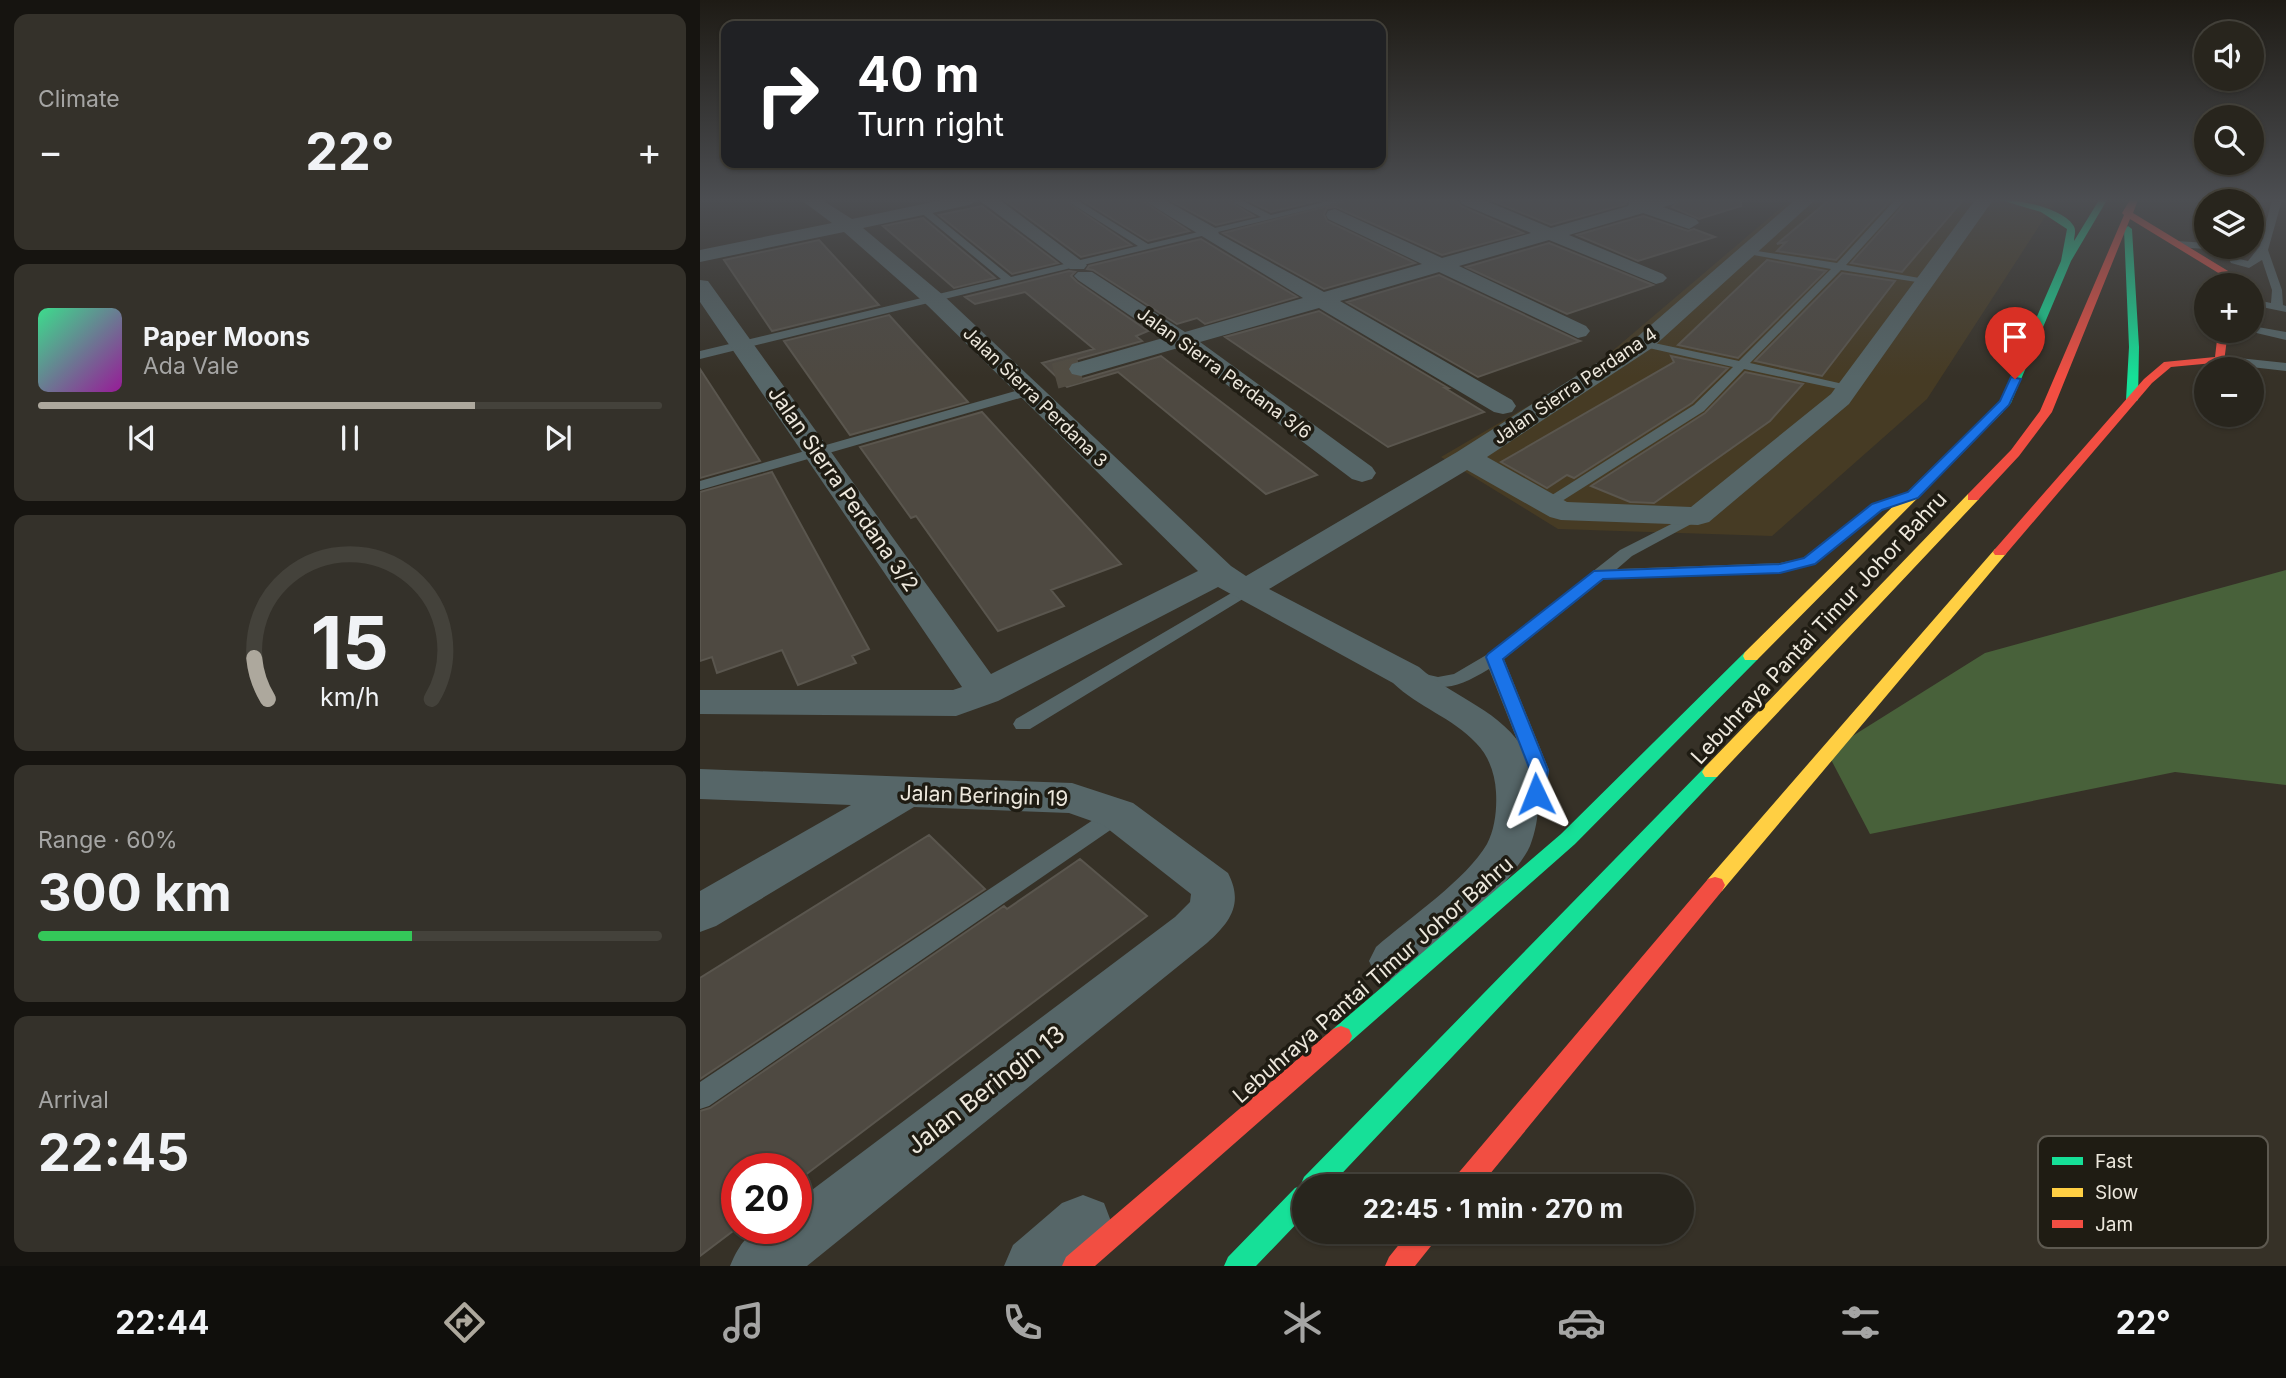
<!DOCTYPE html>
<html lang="en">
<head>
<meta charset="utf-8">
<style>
  :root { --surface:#28251d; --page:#34312a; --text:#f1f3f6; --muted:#a5a5a4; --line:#44423b; --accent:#ada89d }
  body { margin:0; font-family:Inter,sans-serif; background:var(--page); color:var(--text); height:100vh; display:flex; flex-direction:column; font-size:26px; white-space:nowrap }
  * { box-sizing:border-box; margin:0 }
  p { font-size:23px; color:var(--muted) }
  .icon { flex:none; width:38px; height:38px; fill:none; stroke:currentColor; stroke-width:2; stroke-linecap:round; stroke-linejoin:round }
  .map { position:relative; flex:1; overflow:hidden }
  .panel { display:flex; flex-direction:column; gap:14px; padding:14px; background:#161410; width:700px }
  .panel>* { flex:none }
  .top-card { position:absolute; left:21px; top:21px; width:665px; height:147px; border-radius:14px; box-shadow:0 2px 5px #0004,0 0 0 2px var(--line); background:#202124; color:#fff; overflow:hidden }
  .controls { position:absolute; left:1494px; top:21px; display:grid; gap:14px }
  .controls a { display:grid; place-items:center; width:70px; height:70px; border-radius:50%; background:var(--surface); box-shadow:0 2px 5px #0004,0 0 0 2px var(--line); font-size:35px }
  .speed { position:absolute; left:21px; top:1153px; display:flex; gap:14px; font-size:35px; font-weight:700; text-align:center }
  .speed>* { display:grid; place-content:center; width:91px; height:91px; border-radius:50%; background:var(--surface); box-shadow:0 2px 5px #0004,0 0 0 2px var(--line); line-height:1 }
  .speed .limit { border:10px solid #d22; background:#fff; color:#111 }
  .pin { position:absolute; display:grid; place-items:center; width:60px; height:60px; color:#fff; margin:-72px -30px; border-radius:50% 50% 50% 0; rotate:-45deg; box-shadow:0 0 7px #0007 }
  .pin .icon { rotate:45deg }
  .me { position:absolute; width:77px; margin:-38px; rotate:358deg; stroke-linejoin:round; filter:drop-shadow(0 0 5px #0008) }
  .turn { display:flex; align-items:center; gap:24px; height:147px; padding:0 21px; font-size:32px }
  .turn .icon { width:91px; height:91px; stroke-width:2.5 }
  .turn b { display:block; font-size:49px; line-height:60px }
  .big { font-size:52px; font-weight:700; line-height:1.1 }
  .panel .widget { flex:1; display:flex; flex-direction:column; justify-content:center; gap:10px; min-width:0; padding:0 24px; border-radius:14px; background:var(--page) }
  .panel .dial { align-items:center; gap:0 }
  .dial svg { height:182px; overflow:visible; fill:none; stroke:var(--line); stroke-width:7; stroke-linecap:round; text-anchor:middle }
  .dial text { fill:var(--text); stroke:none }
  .song { display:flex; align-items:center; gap:21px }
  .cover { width:84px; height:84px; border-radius:10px; background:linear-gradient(135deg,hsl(150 70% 55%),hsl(300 70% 35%)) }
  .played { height:7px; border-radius:4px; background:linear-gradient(90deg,var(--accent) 70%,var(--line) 70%) }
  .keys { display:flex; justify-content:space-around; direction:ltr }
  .heat { display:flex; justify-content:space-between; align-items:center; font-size:38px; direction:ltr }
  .charge { height:10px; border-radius:5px; background:linear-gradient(90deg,#34c759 60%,var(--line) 0) }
  .trip { position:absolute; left:592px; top:1174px; width:402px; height:70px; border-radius:35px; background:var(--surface); box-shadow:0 2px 5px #0004,0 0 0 2px var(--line); font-weight:700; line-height:70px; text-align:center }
  .dock { display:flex; height:112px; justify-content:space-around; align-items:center; background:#100f0c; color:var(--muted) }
  .dock .icon { width:49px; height:49px }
  .dock .on { color:var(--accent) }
  .dock b { font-size:32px; color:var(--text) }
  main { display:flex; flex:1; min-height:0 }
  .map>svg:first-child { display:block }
  .built { fill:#463b24 }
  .green { fill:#48613a }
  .building { fill:#4e4941; stroke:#5a564e; stroke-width:2 }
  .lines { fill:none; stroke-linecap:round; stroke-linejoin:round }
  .street-tunnel { stroke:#514c42; stroke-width:26; stroke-dasharray:26 13; stroke-linecap:butt }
  .lane { fill:#566668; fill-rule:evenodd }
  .street { fill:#566668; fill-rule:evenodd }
  .fast { fill:#16e098; fill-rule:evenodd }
  .slow { fill:#ffcf43; fill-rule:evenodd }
  .jam { fill:#f24e42; fill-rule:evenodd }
  .route { fill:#1a73e8; stroke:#114b97; stroke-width:2 }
  .labels { text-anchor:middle; stroke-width:7; stroke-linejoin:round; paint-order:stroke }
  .far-street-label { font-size:18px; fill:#ede8dd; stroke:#1f1c13 }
  .street-label { font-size:21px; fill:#ede8dd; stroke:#1f1c13 }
  .near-street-label { font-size:24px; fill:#ede8dd; stroke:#1f1c13 }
  .key { fill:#1f1c13; stroke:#5d5950; stroke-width:2 }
  .key-label { font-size:19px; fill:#ede8dd }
</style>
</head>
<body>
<main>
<section class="panel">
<div class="widget"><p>Climate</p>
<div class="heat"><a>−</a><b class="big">22°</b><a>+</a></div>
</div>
<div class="widget">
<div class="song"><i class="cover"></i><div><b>Paper Moons</b><p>Ada Vale</p></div></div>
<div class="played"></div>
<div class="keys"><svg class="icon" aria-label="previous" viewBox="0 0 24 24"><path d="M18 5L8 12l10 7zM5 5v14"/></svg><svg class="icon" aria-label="pause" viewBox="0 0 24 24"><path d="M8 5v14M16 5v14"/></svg><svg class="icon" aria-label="next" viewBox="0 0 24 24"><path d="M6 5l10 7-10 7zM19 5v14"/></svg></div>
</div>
<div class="widget dial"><svg viewBox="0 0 100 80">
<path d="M14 69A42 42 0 1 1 86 69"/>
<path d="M14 69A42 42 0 0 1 8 51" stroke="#ada89d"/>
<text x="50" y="56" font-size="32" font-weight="700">15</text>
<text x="50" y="72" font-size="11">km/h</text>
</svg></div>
<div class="widget"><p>Range · 60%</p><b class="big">300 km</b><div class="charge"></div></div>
<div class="widget"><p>Arrival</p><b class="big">22:45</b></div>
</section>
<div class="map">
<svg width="1586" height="1266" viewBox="0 0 1586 1266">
  <rect width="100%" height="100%" fill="#363127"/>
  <path class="built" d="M1090,200H1356L1227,399L1072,536L858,529L741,457L890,370Z"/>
  <path class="green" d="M1586,570V785L1475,772L1170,834L1127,752L1285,653Z"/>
  <path class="building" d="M310,200H364L431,245L381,257L306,201Z
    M382,200H441L489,231L448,241Z
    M470,200H527L554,216L516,225Z
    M547,200H621L571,212Z
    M651,200H756L761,206L823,233L742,255L636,207L627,208L624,214L627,221L715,263L624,289L523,233Z
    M791,200H927L926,204L851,225Z
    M980,200H1041V206L999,219L972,207Z
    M1129,200H1191L1136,260L1077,251L1086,242L1077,244Z
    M1208,200H1263L1202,272L1151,263Z
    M282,206L358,263L312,274L239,215Z
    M943,216L988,231L994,229L1015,237L938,261L877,235Z
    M223,218L295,278L254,288L183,226Z
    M501,239L597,297L505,324L497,318L477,324L393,270L387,269L389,266Z
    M119,240L179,305L72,331L24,260Z
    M849,243L953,285L867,314L766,267Z
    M1067,260L1126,271L1038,358L978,345Z
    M369,271L375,272L371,276L377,282L448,331L436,336L442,341L371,361L367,368L370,375L382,379L461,356L617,475L566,494L418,372L367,387L342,363L394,349L325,292L275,304L265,297Z
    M1142,273L1195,281L1122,376L1055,361Z
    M739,275L877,340L880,341L778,377L647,302Z
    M619,311L748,388H745L784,412L688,447L525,337Z
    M189,315L268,402L150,435L84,341Z
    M971,356L1028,368L992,403L874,478L867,475L847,488L801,462L974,362Z
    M0,369L21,401L60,461L0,478Z
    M1045,372L1103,384L1070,421L954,503L930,502L891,486L1005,413Z
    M282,412L421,564L351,590L364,606L298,631L216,516L211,518L160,447Z
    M72,472L169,649L152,656L156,663L98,685L82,650L17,673L12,657L0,661V492Z
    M229,835L285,889L0,1079V978Z
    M380,859L447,916L96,1182V1169H37V1228L0,1256V1111L10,1108L304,906L307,909Z"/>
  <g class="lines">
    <path class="street-tunnel" d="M355,376L381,369"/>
    <path class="lane" d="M366,200H377L448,244L561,217L529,200H541L571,215L632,200H648L0,359V351L301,279L219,211V207H225L311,277L438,246Z
      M1195,200H1205L1146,265L1225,279L1229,280V284L1141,270L1050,363L1152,386V392L1044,369L1004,411L851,508H841L838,505L841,502L994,405L1033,367L940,346V340L1039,361L1131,269L1048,254L1043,251L1044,249L1137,263Z
      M1572,200H1582L1568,250L1582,290L1583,305L1586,306V312L1552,305V299L1571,303L1572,290L1562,260L1549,268L1531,263L1523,248L1519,250L1477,247L1472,244L1477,241L1507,243V247H1533L1539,259L1548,261L1560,246Z
      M1552,326L1586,332V340L1548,331H1552Z
      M1520,356L1586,363V371L1516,363L1514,360Z
      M329,387L334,388V394L0,490V481Z
      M1204,494L1211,498L1209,501L1182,510L1115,564L1080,573L904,579L804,659L849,770L846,794L834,815L827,818L820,815L817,810L826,794L829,770L789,669C759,687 745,692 710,682L707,678L716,672L738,677L754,674L788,654L920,550L993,513L998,511L1006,516L932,556L917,569L1080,563L1103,558L1172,504Z
      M545,585L553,590L551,594L330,729H316L313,724L316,719Z
      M418,806L425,808L429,814L425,820L9,1106L0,1109V1082L411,808Z"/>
    <path class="street" d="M101,200H122L152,219L242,200H278L269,205L163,228L243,295L531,566L546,576L757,452L936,338L1095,200H1115L952,348L787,457L867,502L991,507L1131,394L1275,200H1293L1149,404L1009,522L998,525L861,520L850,517L767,470L569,589L719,667C761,704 814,712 834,772C841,796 839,823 830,846C817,876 727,973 696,980C690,981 683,977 676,975L669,961L676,947C708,919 767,879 787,844C795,829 797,809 796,792C795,774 789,756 776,743C753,718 718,707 693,683L518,587L298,701L256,716L0,714V690H253L262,687L0,302V280L8,281L291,674L498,571L227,305L144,232L0,262V250L132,223Z
      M279,200H300L387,265L384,269H370Z
      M443,200H465L517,229L519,234L624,292L722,264L628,219L626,215L628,211L635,209L742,258L831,233L762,204L759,200H784L851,228L928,206L930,200H977L974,204L963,207L996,219L999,223L989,229L943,213L869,235L963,274L967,278L963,282L956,284L849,240L759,266L886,326L890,331L886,336L878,338L739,272L640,301L812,400L816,406L812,412L803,414L794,412L619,308L500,342L672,467L676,473L672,479L662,482L652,479L478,348L381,376L372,374L369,369L372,364L463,338L378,280L374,276L378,272H392L485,332L603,298Z
      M0,769L372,783L433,803L528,873C544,904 530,922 507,943L107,1266H30C46,1228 58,1228 96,1228V1202L475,917L490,902L491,894L403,825L369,813L214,807L16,926L0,932V891L151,805L0,799Z
      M383,1195L404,1203L412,1224L404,1245L379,1266H304L313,1245L362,1203Z"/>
    <path class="fast" d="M1301,200C1320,200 1362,208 1373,225C1377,230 1374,236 1374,241L1399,200H1407L1371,261L1311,403L1299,413L1293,409L1300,402L1361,261L1367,229L1341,212Z
      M1428,226L1432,229L1439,347L1438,400L1432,403L1426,400L1429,347L1424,229Z
      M1051,651L1059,656L1057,660L875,844L649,1043L641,1046L633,1043L630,1036L633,1029L861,834L1045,652Z
      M1011,766L1017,767L1020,772L1017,777L630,1186H604V1216L556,1266H524L528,1257L595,1188L600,1186L604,1177L1005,767Z"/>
    <path class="slow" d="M1299,405L1303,406V412L1057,660H1045L1043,656L1045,652L1295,406Z
      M1273,493L1280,497L1278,500L1017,777H1005L1002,772L1005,767L1268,494Z
      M1300,548L1305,549L1307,552L1305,555L1022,891L1015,893L1008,891L1005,885L1008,879L1295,549Z"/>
    <path class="jam" d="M1430,200H1438L1433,213L1533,274V285H1523L1525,277L1430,219L1352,412L1319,456L1278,500H1268V494L1311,450L1340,411L1424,215L1422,213Z
      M1518,331H1528L1524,362L1471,367L1452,383L1305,555H1295L1293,552L1295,549L1444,379L1464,362L1515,357Z
      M1015,877L1022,879L1025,885L1022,891L780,1186H751L755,1177L1008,879Z
      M641,1026L649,1029L652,1036L649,1043L395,1266H362L366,1257L633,1029Z
      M709,1232H739L735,1241L715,1266H685L689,1257Z"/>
  </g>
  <linearGradient id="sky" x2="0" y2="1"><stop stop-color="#1e1b15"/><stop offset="0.53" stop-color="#4c4e52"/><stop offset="1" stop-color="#4c4e52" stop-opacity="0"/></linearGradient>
  <rect width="1586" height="377" fill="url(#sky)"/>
  <path class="route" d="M1311,377L1321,379L1309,405L1218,498L1182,510L1115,564L1080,573L903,579L803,659L848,770L843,799H830L827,794L830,770L786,657L788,654L894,571L1080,564L1104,558L1172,504L1208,492L1300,401Z"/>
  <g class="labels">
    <g class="far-street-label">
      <text transform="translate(524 373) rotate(36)" y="6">Jalan Sierra Perdana 3/6</text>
      <text transform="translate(875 386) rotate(-34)" y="6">Jalan Sierra Perdana 4</text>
      <text transform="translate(335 397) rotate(44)" y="6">Jalan Sierra Perdana 3</text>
    </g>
    <g class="street-label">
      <text transform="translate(143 489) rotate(55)" y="7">Jalan Sierra Perdana 3/2</text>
      <text transform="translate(1119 628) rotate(-47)" y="7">Lebuhraya Pantai Timur Johor Bahru</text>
      <text transform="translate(284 796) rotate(2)" y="7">Jalan Beringin 19</text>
      <text transform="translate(673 980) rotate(-41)" y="7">Lebuhraya Pantai Timur Johor Bahru</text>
    </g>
    <g class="near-street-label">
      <text transform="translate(286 1090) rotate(-38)" y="8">Jalan Beringin 13</text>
    </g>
  </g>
  <rect x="1338" y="1136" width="230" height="112" rx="10" class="key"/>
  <rect x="1352" y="1157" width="31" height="8" fill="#16e098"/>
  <rect x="1352" y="1188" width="31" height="9" fill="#ffcf43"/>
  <rect x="1352" y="1220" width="31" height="8" fill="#f24e42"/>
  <g class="key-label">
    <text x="1395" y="1168">Fast</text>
    <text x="1395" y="1199">Slow</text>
    <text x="1395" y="1231">Jam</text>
  </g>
</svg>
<div class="controls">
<a><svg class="icon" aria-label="sound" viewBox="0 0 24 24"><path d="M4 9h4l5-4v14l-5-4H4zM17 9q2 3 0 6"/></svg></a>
<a><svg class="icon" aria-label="search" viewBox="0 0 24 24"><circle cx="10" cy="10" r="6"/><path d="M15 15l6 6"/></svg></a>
<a><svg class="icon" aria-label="layers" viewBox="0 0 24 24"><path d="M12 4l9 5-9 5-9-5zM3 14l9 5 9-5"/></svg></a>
<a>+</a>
<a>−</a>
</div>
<div class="speed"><div class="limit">20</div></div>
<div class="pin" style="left:1315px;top:379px;background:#d93025"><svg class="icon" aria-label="arrive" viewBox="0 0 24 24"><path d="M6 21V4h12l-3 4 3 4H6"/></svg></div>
<svg class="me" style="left:836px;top:794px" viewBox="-20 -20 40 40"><path d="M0-17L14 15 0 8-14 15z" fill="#1a73e8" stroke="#fff" stroke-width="4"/></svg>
<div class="trip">22:45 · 1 min · 270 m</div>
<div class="top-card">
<div class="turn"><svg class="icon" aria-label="right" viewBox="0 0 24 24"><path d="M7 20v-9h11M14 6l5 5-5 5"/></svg><div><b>40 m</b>Turn right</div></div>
</div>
</div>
</main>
<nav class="dock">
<b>22:44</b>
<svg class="icon on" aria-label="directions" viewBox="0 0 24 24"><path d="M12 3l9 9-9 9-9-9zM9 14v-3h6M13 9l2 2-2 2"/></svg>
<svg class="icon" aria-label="music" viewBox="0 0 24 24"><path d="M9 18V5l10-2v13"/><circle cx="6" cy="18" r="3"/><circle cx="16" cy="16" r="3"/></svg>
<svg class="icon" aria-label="phone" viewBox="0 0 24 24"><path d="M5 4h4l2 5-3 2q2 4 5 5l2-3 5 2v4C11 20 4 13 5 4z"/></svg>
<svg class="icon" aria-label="climate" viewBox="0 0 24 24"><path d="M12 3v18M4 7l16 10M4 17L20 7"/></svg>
<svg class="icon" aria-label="car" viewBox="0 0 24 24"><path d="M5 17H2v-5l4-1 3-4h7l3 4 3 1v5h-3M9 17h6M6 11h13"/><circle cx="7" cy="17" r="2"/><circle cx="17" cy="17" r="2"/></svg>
<svg class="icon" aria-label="filters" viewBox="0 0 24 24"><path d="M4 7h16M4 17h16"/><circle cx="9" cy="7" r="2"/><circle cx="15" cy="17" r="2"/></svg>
<b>22°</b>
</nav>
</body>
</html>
